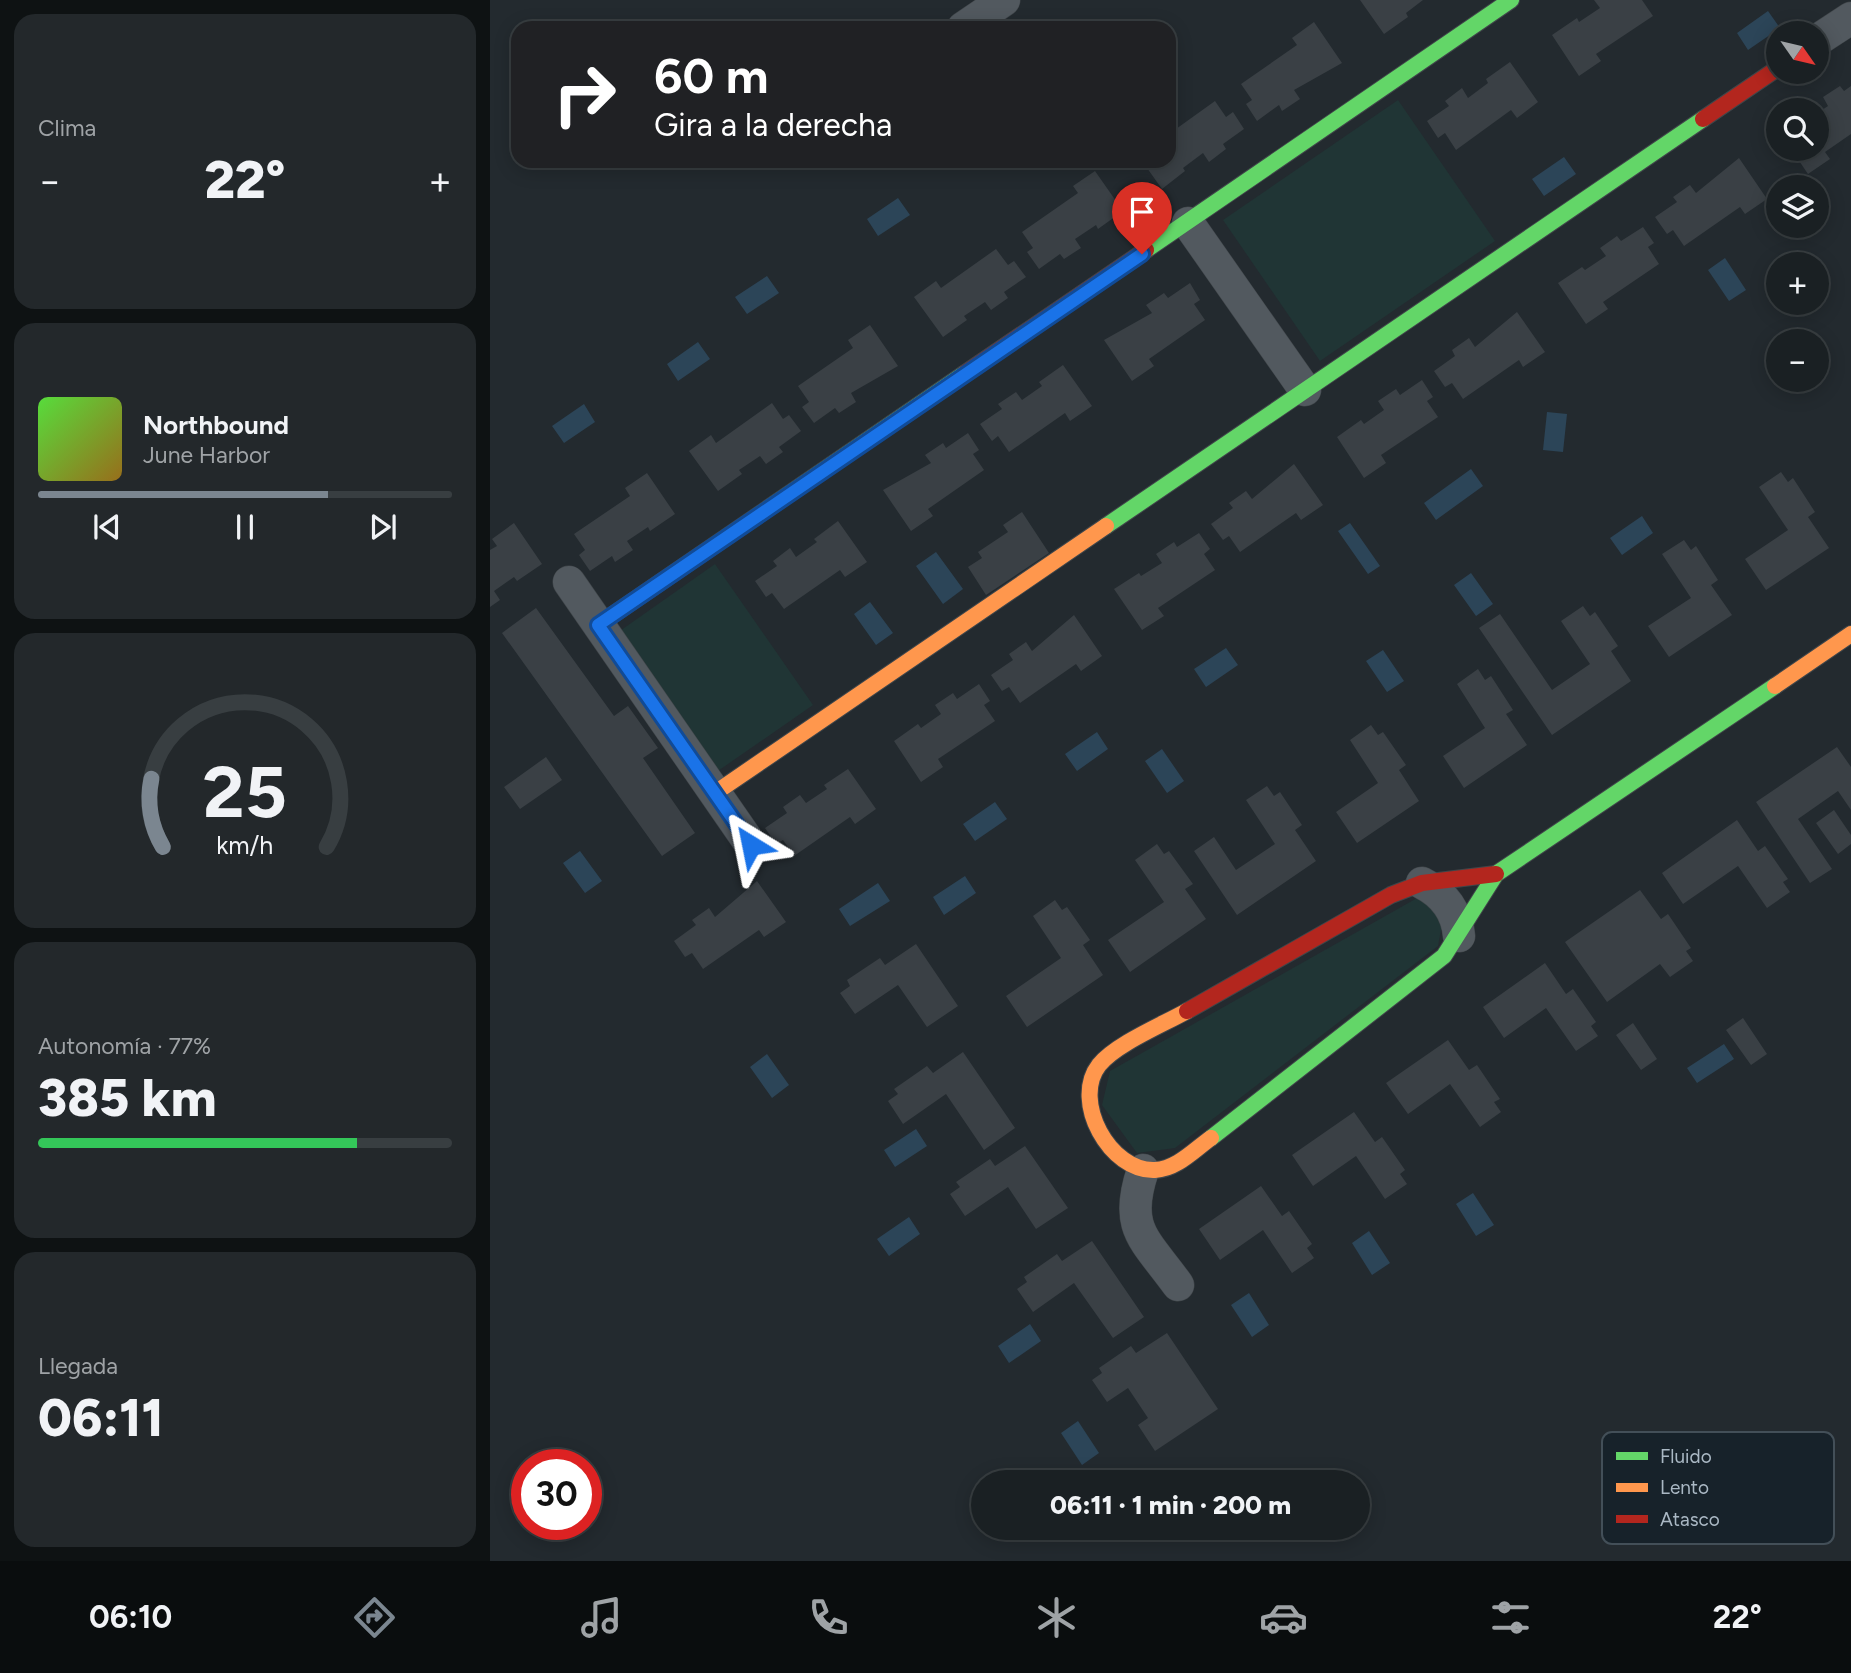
<!DOCTYPE html>
<html lang="es">
<head>
<meta charset="utf-8">
<style>
  :root { --surface:#1a2023; --page:#23282b; --text:#f1f3f6; --muted:#9fa3a6; --line:#383e41; --accent:#7b8690 }
  body { margin:0; font-family:Figtree,sans-serif; background:var(--page); color:var(--text); height:100vh; display:flex; flex-direction:column; font-size:26px; white-space:nowrap }
  * { box-sizing:border-box; margin:0 }
  p { font-size:23px; color:var(--muted) }
  .icon { flex:none; width:38px; height:38px; fill:none; stroke:currentColor; stroke-width:2; stroke-linecap:round; stroke-linejoin:round }
  .map { position:relative; flex:1; overflow:hidden }
  .details { display:flex; flex-direction:column; gap:14px; padding:14px; background:#0e1213; width:490px }
  .details>* { flex:none }
  .guide { position:absolute; left:21px; top:21px; width:665px; height:147px; border-radius:21px; box-shadow:0 4px 18px #0003,0 0 0 2px var(--line); background:#202124; color:#fff; overflow:hidden }
  .needle { width:46px; rotate:124deg }
  .fabs { position:absolute; left:1276px; top:21px; display:grid; gap:14px }
  .fabs a { display:grid; place-items:center; width:63px; height:63px; border-radius:50%; background:var(--surface); box-shadow:0 4px 18px #0003,0 0 0 2px var(--line); font-size:35px }
  .speed { position:absolute; left:21px; top:1449px; display:flex; gap:14px; font-size:35px; font-weight:700; text-align:center }
  .speed>* { display:grid; place-content:center; width:91px; height:91px; border-radius:50%; background:var(--surface); box-shadow:0 4px 18px #0003,0 0 0 2px var(--line); line-height:1 }
  .speed .limit { border:10px solid #d22; background:#fff; color:#111 }
  .pin { position:absolute; display:grid; place-items:center; width:60px; height:60px; color:#fff; margin:-72px -30px; border-radius:50% 50% 50% 0; rotate:-45deg; box-shadow:0 0 7px #0007 }
  .pin .icon { rotate:45deg }
  .me { position:absolute; width:77px; margin:-38px; rotate:325deg; stroke-linejoin:round; filter:drop-shadow(0 0 5px #0008) }
  .turn { display:flex; align-items:center; gap:24px; height:147px; padding:0 28px; font-size:32px }
  .turn .icon { width:91px; height:91px; stroke-width:2.5 }
  .turn b { display:block; font-size:49px; line-height:60px }
  .big { font-size:52px; font-weight:800; line-height:1.1 }
  .details .card { flex:1; display:flex; flex-direction:column; justify-content:center; gap:10px; min-width:0; padding:0 24px; border-radius:21px; background:var(--page) }
  .details .dial { align-items:center; gap:0 }
  .dial svg { height:182px; overflow:visible; fill:none; stroke:var(--line); stroke-width:7; stroke-linecap:round; text-anchor:middle }
  .dial text { fill:var(--text); stroke:none }
  .song { display:flex; align-items:center; gap:21px }
  .cover { width:84px; height:84px; border-radius:10px; background:linear-gradient(135deg,hsl(110 70% 55%),hsl(40 70% 35%)) }
  .played { height:7px; border-radius:4px; background:linear-gradient(90deg,var(--accent) 70%,var(--line) 70%) }
  .keys { display:flex; justify-content:space-around; direction:ltr }
  .heat { display:flex; justify-content:space-between; align-items:center; font-size:38px; direction:ltr }
  .charge { height:10px; border-radius:5px; background:linear-gradient(90deg,#34c759 77%,var(--line) 0) }
  .trip { position:absolute; left:481px; top:1470px; width:399px; height:70px; border-radius:35px; background:var(--surface); box-shadow:0 4px 18px #0003,0 0 0 2px var(--line); font-weight:800; line-height:70px; text-align:center }
  .tab-bar { display:flex; height:112px; justify-content:space-around; align-items:center; background:#0a0d0e; color:var(--muted) }
  .tab-bar .icon { width:49px; height:49px }
  .tab-bar .active { color:var(--accent) }
  .tab-bar b { font-size:32px; color:var(--text) }
  main { display:flex; flex:1; min-height:0 }
  .map>svg:first-child { display:block }
  .green { fill:#203535 }
  .water { fill:#2c4558 }
  .building { fill:#3a4045 }
  .lines { fill:none; stroke-linecap:round; stroke-linejoin:round }
  .street-casing { stroke:#40464a; stroke-width:33 }
  .fast-casing { stroke:#40464a; stroke-width:18 }
  .slow-casing { stroke:#40464a; stroke-width:18 }
  .jam-casing { stroke:#40464a; stroke-width:18 }
  .street { stroke:#52595f; stroke-width:32 }
  .fast { stroke:#63d668; stroke-width:16 }
  .slow { stroke:#ff974d; stroke-width:16 }
  .jam { stroke:#b3261e; stroke-width:16 }
  .route-casing { stroke:#114b97; stroke-width:18 }
  .route { stroke:#1a73e8; stroke-width:12 }
  .key { fill:#17222a; stroke:#434f58; stroke-width:2 }
  .key-label { font-size:19px; fill:#aab8c4 }
</style>
</head>
<body>
<main>
<section class="details">
<div class="card"><p>Clima</p>
<div class="heat"><a>−</a><b class="big">22°</b><a>+</a></div>
</div>
<div class="card">
<div class="song"><i class="cover"></i><div><b>Northbound</b><p>June Harbor</p></div></div>
<div class="played"></div>
<div class="keys"><svg class="icon" aria-label="previous" viewBox="0 0 24 24"><path d="M18 5L8 12l10 7zM5 5v14"/></svg><svg class="icon" aria-label="pause" viewBox="0 0 24 24"><path d="M8 5v14M16 5v14"/></svg><svg class="icon" aria-label="next" viewBox="0 0 24 24"><path d="M6 5l10 7-10 7zM19 5v14"/></svg></div>
</div>
<div class="card dial"><svg viewBox="0 0 100 80">
<path d="M14 69A42 42 0 1 1 86 69"/>
<path d="M14 69A42 42 0 0 1 9 39" stroke="#7b8690"/>
<text x="50" y="56" font-size="32" font-weight="700">25</text>
<text x="50" y="72" font-size="11">km/h</text>
</svg></div>
<div class="card"><p>Autonomía · 77%</p><b class="big">385 km</b><div class="charge"></div></div>
<div class="card"><p>Llegada</p><b class="big">06:11</b></div>
</section>
<div class="map">
<svg width="1361" height="1561" viewBox="0 0 1361 1561">
  <rect width="100%" height="100%" fill="#232a2f"/>
  <path class="green" d="M908,100L1005,241L830,361L733,220Z
    M225,564L323,705L225,773L127,633Z
    M929,897L954,914L948,946L685,1148L647,1153L612,1105L620,1071Z"/>
  <path class="water" d="M1278,11L1290,28L1258,50L1247,33Z
    M1074,157L1086,174L1054,196L1042,179Z
    M408,198L420,215L388,236L377,219Z
    M1235,258L1256,290L1239,301L1218,270Z
    M277,276L289,293L257,314L245,297Z
    M208,342L220,359L188,381L177,364Z
    M94,404L105,422L74,443L62,426Z
    M1057,412L1077,414L1073,452L1053,450Z
    M981,469L993,486L946,520L934,503Z
    M1152,516L1163,533L1132,555L1120,538Z
    M860,523L890,566L878,574L848,531Z
    M446,552L473,589L453,604L426,566Z
    M981,573L1003,604L986,616L964,585Z
    M380,602L403,633L386,645L364,614Z
    M736,648L748,665L716,687L704,669Z
    M893,650L914,681L897,692L876,661Z
    M607,732L618,749L587,771L575,754Z
    M672,749L694,781L677,793L655,761Z
    M505,802L517,819L485,841L473,824Z
    M90,851L112,881L95,893L73,863Z
    M475,876L486,893L454,915L443,897Z
    M388,883L400,901L360,926L349,909Z
    M1234,1044L1244,1059L1207,1083L1197,1068Z
    M277,1054L299,1085L282,1098L260,1067Z
    M426,1129L437,1146L405,1167L394,1150Z
    M983,1193L1004,1225L986,1236L966,1204Z
    M419,1217L430,1234L399,1256L387,1239Z
    M879,1231L900,1263L882,1275L862,1243Z
    M759,1293L779,1325L762,1337L741,1305Z
    M540,1324L551,1341L519,1363L508,1346Z
    M588,1421L609,1453L592,1465L571,1433Z"/>
  <path class="building" d="M870,0H933L916,13L918,17L894,34Z
    M1104,0H1152L1163,16L1106,54L1111,61L1089,76L1062,35L1087,18L1089,22L1110,8Z
    M824,22L852,63L804,90L810,99L792,111L789,105L767,121L756,104L762,100L751,84L807,45L802,38Z
    M1020,62L1048,102L1027,118L1021,110L966,150L955,133L948,138L937,121L959,106L955,101L972,88L978,98L998,83L996,79Z
    M1350,86L1354,91L1361,86V134L1335,152L1340,159L1318,174L1301,149H1326V114L1338,106L1333,97Z
    M725,101L736,117L743,112L754,129L733,144L736,149L719,162L713,153L693,168L695,171L672,189L652,161H679V134Z
    M1249,158L1277,199L1255,214L1250,207L1194,246L1183,230L1177,234L1165,217L1187,202L1183,197L1200,185L1206,193Z
    M605,171L633,211L608,229L606,225L585,239L591,248L574,259L570,254L549,269L537,252L543,248L532,232L588,193L583,186Z
    M1153,227L1164,243L1158,247L1169,264L1113,302L1118,309L1096,324L1068,283L1092,267L1095,270L1116,256L1110,248L1127,236L1131,241Z
    M506,249L518,265L524,261L536,277L514,292L518,298L501,310L495,302L474,316L477,320L453,337L424,297L446,281L451,288Z
    M700,283L710,300L704,304L715,320L659,359L664,366L642,381L614,340L662,313L656,305L674,293L678,298Z
    M1027,312L1055,352L1033,367L1029,360L973,399L962,383L955,387L944,371L965,356L962,350L979,338L985,347Z
    M380,325L408,366L361,393L366,402L349,413L345,408L324,423L312,407L319,402L308,386L363,348L358,340Z
    M573,365L602,406L580,421L575,413L519,452L508,436L502,441L490,424L512,409L508,404L526,392L532,400L552,386L549,382Z
    M932,380L943,397L937,401L948,417L891,455L896,463L874,478L847,437L871,420L874,424L894,410L888,401L906,389L910,395Z
    M282,403L293,419L299,415L311,431L289,447L293,452L276,464L270,456L249,470L252,474L228,491L199,451L221,435L226,443Z
    M478,433L489,450L483,454L494,470L438,509L443,516L421,531L393,490L441,463L435,455L453,443L456,448Z
    M804,464L833,505L811,520L806,513L750,552L739,536L733,540L721,524L743,508L739,503L756,491L762,499Z
    M1291,472L1298,482L1303,478L1325,512L1318,517L1339,548L1276,590L1255,559L1298,530L1269,487Z
    M157,473L185,514L160,531L158,527L137,541L143,550L125,562L122,556L100,571L89,555L95,550L84,534L140,496L135,488Z
    M532,512L559,553L496,595L478,567L492,558L488,552L518,532L513,525Z
    M348,521L377,562L355,577L350,570L294,609L282,593L276,597L265,581L287,566L283,561L300,548L306,557L327,542L324,539Z
    M24,523L52,564L27,581L24,577L4,591L10,600L0,607V550L7,546L2,539Z
    M709,533L720,549L714,554L725,570L668,608L674,616L652,630L624,589L649,573L651,576L672,563L666,554L684,542L687,547Z
    M1194,540L1201,550L1206,546L1228,580L1221,585L1242,615L1179,657L1158,626L1201,598L1172,554Z
    M1093,606L1100,616L1105,612L1128,646L1121,651L1141,681L1062,735L989,628L1010,614L1062,690L1100,664L1071,621Z
    M46,608L124,716L138,706L168,748L153,758L205,833L172,856L12,633Z
    M584,615L612,656L591,671L586,664L530,703L519,687L512,691L501,675L523,660L519,654L536,642L542,651Z
    M988,669L995,680L1001,676L1023,710L1016,714L1037,745L974,788L953,756L995,728L967,684Z
    M489,684L500,701L494,705L505,721L448,759L453,767L431,782L404,741L428,724L431,728L451,714L445,705L463,693L467,699Z
    M881,725L888,735L893,732L916,765L909,770L929,801L867,843L846,812L888,783L860,740Z
    M1347,747L1361,767V810L1348,791L1308,819L1342,869L1320,883L1266,802Z
    M56,757L72,780L30,809L14,787Z
    M358,769L386,809L365,824L360,817L304,856L293,840L286,844L275,828L297,813L293,807L310,795L316,803L337,789L334,785Z
    M777,786L784,796L790,792L812,825L805,830L826,861L747,915L704,851L724,837L746,870L785,844L756,800Z
    M1344,810L1361,835V844L1348,854L1326,823Z
    M1247,820L1268,851L1275,846L1298,879L1293,882L1300,892L1277,908L1248,866L1193,904L1172,873Z
    M667,844L674,854L679,851L703,884L695,889L716,919L640,972L618,940L674,902L645,860Z
    M267,881L296,922L274,937L269,930L213,969L202,953L195,957L184,941L206,925L202,920L219,908L225,917Z
    M1150,890L1171,919L1178,914L1201,948L1196,951L1203,961L1180,977L1170,964L1117,1002L1075,942Z
    M565,900L572,910L577,907L600,940L593,945L613,975L537,1027L516,996L571,958L543,916Z
    M426,944L468,1006L437,1027L408,985L365,1014L350,993L360,986L357,980L390,958L395,965Z
    M1055,963L1076,994L1083,989L1106,1022L1101,1026L1108,1036L1086,1051L1056,1008L1014,1038L993,1007Z
    M1253,1018L1277,1054L1261,1065L1236,1030Z
    M1143,1023L1167,1059L1151,1070L1126,1035Z
    M958,1040L979,1070L987,1065L1010,1099L1004,1102L1011,1112L990,1127L960,1084L918,1114L896,1083Z
    M473,1052L525,1128L494,1150L456,1094L413,1124L398,1101L408,1094L404,1089L437,1066L443,1073Z
    M864,1112L885,1142L892,1137L915,1170L910,1174L917,1184L895,1199L866,1156L823,1186L802,1155Z
    M535,1146L578,1208L546,1229L518,1187L475,1216L460,1194L470,1187L466,1182L500,1159L505,1166Z
    M771,1186L792,1216L799,1211L822,1244L817,1248L824,1258L802,1273L773,1230L730,1260L709,1229Z
    M602,1241L654,1317L623,1338L584,1283L543,1312L527,1289L537,1282L534,1277L567,1254L572,1261Z
    M677,1333L728,1409L665,1451L648,1425L658,1418L638,1388L617,1402L602,1380L612,1373L609,1368L641,1346L646,1353Z"/>
  <g class="lines">
    <g class="street-casing">
      <path id="street" d="M473,28L514,0
        M1326,41L1361,18
        M698,223L815,390
        M79,582L261,845
        M932,883C954,894 967,911 969,936
        M653,1170C633,1229 655,1239 688,1285"/>
    </g>
    <g class="fast-casing">
      <path id="fast" d="M656,250L1021,0
        M616,526L1213,119
        M108,625L474,374
        M721,1138L954,956L1006,874L1285,686"/>
    </g>
    <g class="slow-casing">
      <path id="slow" d="M1285,686L1361,634
        M225,793L616,526
        M697,1011C672,1025 626,1044 609,1065C581,1101 620,1172 665,1170C687,1169 704,1150 721,1138"/>
    </g>
    <g class="jam-casing">
      <path id="jam" d="M1213,119L1288,68
        M474,374L656,250
        M697,1011L901,895L932,883L1006,874"/>
    </g>
    <use href="#street" class="street"/>
    <use href="#fast" class="fast"/>
    <use href="#slow" class="slow"/>
    <use href="#jam" class="jam"/>
  </g>
  <g class="lines">
    <g class="route-casing">
      <path id="route" d="M261,845L108,625L652,254"/>
    </g>
    <use href="#route" class="route"/>
  </g>
  <rect x="1112" y="1432" width="232" height="112" rx="10" class="key"/>
  <rect x="1126" y="1452" width="32" height="8" fill="#63d668"/>
  <rect x="1126" y="1483" width="32" height="9" fill="#ff974d"/>
  <rect x="1126" y="1515" width="32" height="8" fill="#b3261e"/>
  <g class="key-label">
    <text x="1170" y="1463">Fluido</text>
    <text x="1170" y="1494">Lento</text>
    <text x="1170" y="1526">Atasco</text>
  </g>
</svg>
<div class="fabs">
<a><svg class="needle" viewBox="-14 -14 28 28"><path d="M0-13l5 13h-10z" fill="#e53935"/><path d="M0 13l5-13h-10z" fill="#9fa3a6"/></svg></a>
<a><svg class="icon" aria-label="search" viewBox="0 0 24 24"><circle cx="10" cy="10" r="6"/><path d="M15 15l6 6"/></svg></a>
<a><svg class="icon" aria-label="layers" viewBox="0 0 24 24"><path d="M12 4l9 5-9 5-9-5zM3 14l9 5 9-5"/></svg></a>
<a>+</a>
<a>−</a>
</div>
<div class="speed"><div class="limit">30</div></div>
<div class="pin" style="left:652px;top:254px;background:#d93025"><svg class="icon" aria-label="arrive" viewBox="0 0 24 24"><path d="M6 21V4h12l-3 4 3 4H6"/></svg></div>
<svg class="me" style="left:261px;top:845px" viewBox="-20 -20 40 40"><path d="M0-17L14 15 0 8-14 15z" fill="#1a73e8" stroke="#fff" stroke-width="4"/></svg>
<div class="trip">06:11 · 1 min · 200 m</div>
<div class="guide">
<div class="turn"><svg class="icon" aria-label="right" viewBox="0 0 24 24"><path d="M7 20v-9h11M14 6l5 5-5 5"/></svg><div><b>60 m</b>Gira a la derecha</div></div>
</div>
</div>
</main>
<nav class="tab-bar">
<b>06:10</b>
<svg class="icon active" aria-label="directions" viewBox="0 0 24 24"><path d="M12 3l9 9-9 9-9-9zM9 14v-3h6M13 9l2 2-2 2"/></svg>
<svg class="icon" aria-label="music" viewBox="0 0 24 24"><path d="M9 18V5l10-2v13"/><circle cx="6" cy="18" r="3"/><circle cx="16" cy="16" r="3"/></svg>
<svg class="icon" aria-label="phone" viewBox="0 0 24 24"><path d="M5 4h4l2 5-3 2q2 4 5 5l2-3 5 2v4C11 20 4 13 5 4z"/></svg>
<svg class="icon" aria-label="climate" viewBox="0 0 24 24"><path d="M12 3v18M4 7l16 10M4 17L20 7"/></svg>
<svg class="icon" aria-label="car" viewBox="0 0 24 24"><path d="M5 17H2v-5l4-1 3-4h7l3 4 3 1v5h-3M9 17h6M6 11h13"/><circle cx="7" cy="17" r="2"/><circle cx="17" cy="17" r="2"/></svg>
<svg class="icon" aria-label="filters" viewBox="0 0 24 24"><path d="M4 7h16M4 17h16"/><circle cx="9" cy="7" r="2"/><circle cx="15" cy="17" r="2"/></svg>
<b>22°</b>
</nav>
</body>
</html>
